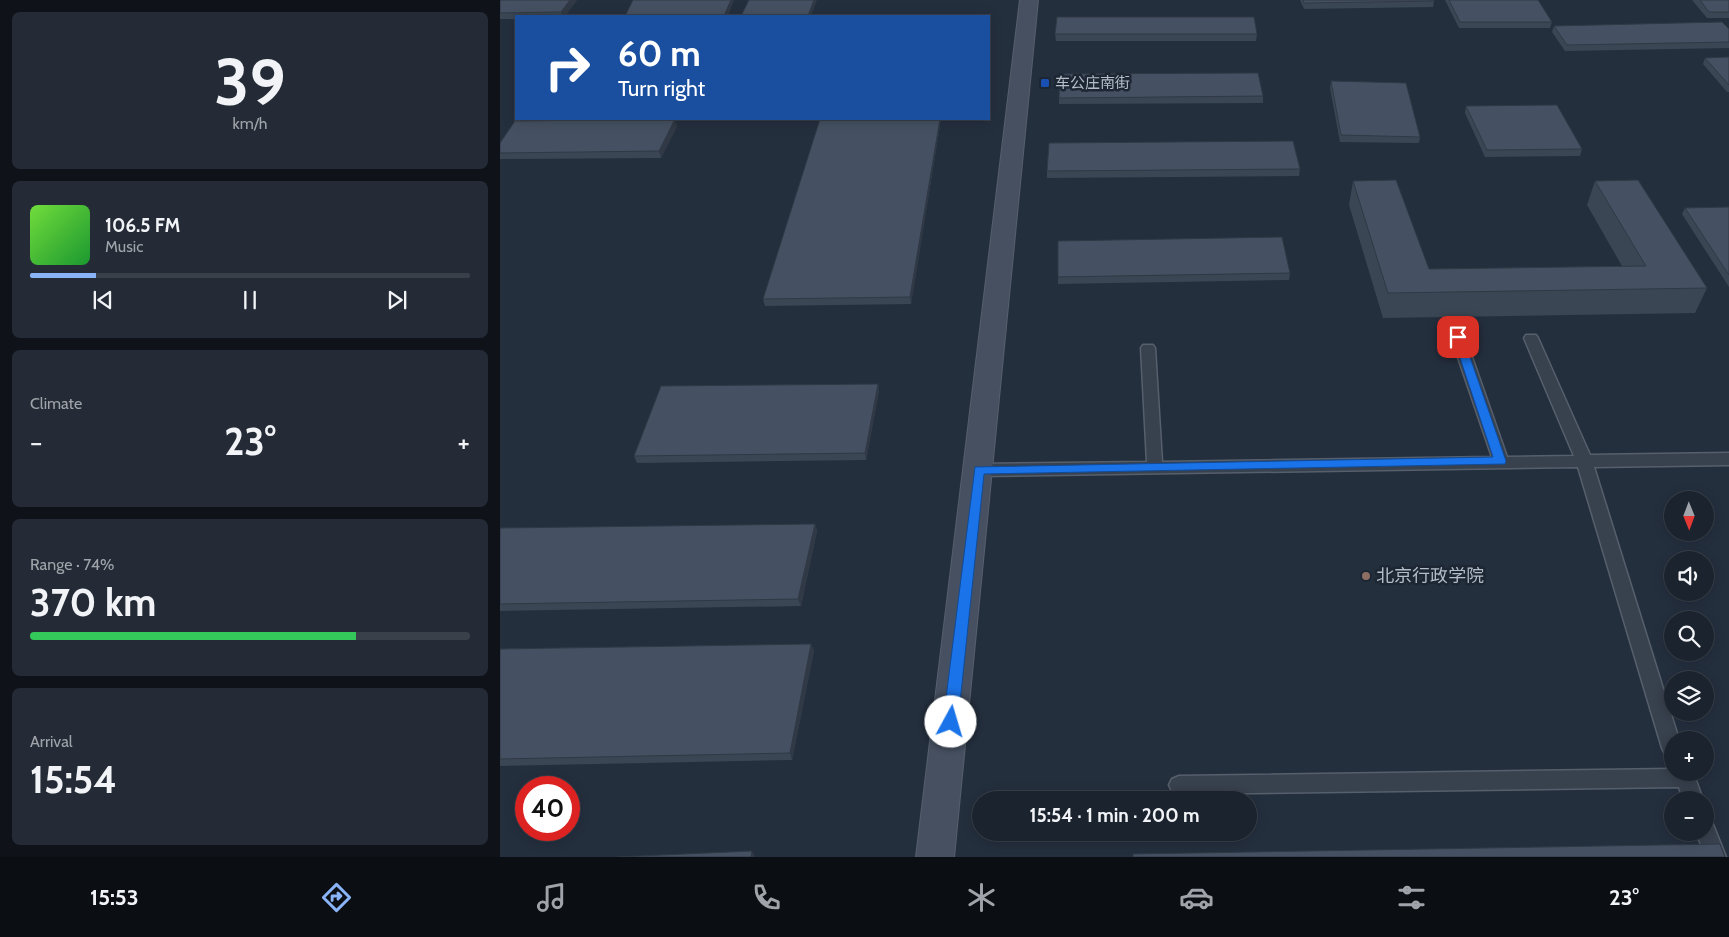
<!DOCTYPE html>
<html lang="en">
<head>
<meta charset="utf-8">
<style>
  :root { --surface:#1b232e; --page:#242b36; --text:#f1f3f6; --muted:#a0a4aa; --line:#39404a; --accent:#8ab4f8 }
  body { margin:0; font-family:Cabin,"Noto Sans SC",sans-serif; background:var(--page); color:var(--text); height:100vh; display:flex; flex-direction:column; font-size:19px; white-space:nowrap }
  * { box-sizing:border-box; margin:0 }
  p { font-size:16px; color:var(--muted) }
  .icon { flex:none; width:28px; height:28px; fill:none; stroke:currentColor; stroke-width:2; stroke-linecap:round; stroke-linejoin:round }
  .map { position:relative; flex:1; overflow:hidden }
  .side { display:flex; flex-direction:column; gap:12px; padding:12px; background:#0f1319; width:500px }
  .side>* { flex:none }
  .top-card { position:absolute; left:15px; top:15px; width:475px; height:105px; border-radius:0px; box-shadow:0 2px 12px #0003,0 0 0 1px var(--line); background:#1a4fa0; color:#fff; overflow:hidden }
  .needle { width:32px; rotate:179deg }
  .tools { position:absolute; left:1164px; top:491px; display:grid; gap:10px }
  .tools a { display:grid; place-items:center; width:50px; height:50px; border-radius:50%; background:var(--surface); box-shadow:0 2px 12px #0003,0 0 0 1px var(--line); font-size:25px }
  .speed { position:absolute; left:15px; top:776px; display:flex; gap:10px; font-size:25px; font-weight:700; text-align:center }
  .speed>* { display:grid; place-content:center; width:65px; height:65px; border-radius:50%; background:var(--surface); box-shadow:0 2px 12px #0003,0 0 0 1px var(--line); line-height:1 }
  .speed .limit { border:8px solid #d22; background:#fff; color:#111 }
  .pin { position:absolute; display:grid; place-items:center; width:42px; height:42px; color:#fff; margin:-21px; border-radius:10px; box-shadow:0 2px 8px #0006 }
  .me { position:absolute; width:55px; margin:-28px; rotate:6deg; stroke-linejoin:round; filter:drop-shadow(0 0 4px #0008) }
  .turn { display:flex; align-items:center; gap:18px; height:105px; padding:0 20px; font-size:22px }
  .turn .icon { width:65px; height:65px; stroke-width:2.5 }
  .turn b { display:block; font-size:35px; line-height:42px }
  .big { font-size:38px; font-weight:700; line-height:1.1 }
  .side .tile { flex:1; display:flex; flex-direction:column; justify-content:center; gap:8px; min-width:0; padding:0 18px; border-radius:8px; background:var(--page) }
  .side .dial { align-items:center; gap:0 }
  .dial b { font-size:65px; line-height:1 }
  .song { display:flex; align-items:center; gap:15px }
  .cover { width:60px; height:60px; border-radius:8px; background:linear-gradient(135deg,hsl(100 70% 55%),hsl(130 70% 35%)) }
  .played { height:5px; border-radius:2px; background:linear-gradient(90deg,var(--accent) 15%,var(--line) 15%) }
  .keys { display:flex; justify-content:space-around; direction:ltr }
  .heat { display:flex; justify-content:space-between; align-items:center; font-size:28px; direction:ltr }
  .charge { height:8px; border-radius:4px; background:linear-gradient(90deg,#34c759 74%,var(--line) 0) }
  .trip { position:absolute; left:472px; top:791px; width:285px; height:50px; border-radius:25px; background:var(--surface); box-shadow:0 2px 12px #0003,0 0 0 1px var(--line); font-weight:700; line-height:50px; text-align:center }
  .dock { display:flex; height:80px; justify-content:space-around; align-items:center; background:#0b0e12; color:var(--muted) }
  .dock .icon { width:35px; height:35px }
  .dock .active { color:var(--accent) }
  .dock b { font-size:22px; color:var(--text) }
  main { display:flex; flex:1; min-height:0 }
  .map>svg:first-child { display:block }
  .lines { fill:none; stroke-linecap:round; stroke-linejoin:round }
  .lane-casing { stroke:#565f6c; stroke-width:3 }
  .secondary-casing { stroke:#565f6c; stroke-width:2 }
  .lane { fill:#38414e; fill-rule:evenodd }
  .secondary { fill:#465061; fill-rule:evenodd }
  .wall { fill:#3b4654 }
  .shaded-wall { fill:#303945 }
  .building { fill:#455162; stroke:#303945 }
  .route { fill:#1a73e8; stroke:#114b97 }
  .transit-dot { fill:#1a4fb4; stroke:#1d2633; stroke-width:2 }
  .education-dot { fill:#8d6e63; stroke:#1d2633; stroke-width:2 }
  .labels { text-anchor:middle; stroke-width:5; stroke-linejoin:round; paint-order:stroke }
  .far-poi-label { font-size:15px; fill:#b4bcc9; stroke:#1d2633; text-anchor:start }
  .poi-label { font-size:18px; fill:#b4bcc9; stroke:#1d2633; text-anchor:start }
</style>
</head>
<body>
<main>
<section class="side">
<div class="tile dial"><b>39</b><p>km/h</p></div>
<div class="tile">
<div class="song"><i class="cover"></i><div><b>106.5 FM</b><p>Music</p></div></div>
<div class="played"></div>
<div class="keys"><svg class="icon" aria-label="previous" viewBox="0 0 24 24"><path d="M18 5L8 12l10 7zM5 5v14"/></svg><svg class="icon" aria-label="pause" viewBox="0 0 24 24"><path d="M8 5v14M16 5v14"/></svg><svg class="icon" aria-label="next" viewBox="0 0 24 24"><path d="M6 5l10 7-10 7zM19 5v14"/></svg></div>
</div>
<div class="tile"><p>Climate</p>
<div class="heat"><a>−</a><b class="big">23°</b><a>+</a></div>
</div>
<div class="tile"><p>Range · 74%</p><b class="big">370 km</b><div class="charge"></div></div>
<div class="tile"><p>Arrival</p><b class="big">15:54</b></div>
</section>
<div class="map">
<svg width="1229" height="857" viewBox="0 0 1229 857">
  <rect width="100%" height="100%" fill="#242f3e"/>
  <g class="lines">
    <g class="lane-casing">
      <path id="lane" d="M958,333L963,334L965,337L1007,457L1074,456L1024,338L1026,335H1036L1038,338L1090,455L1229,453V465L1094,467L1179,740H1172V757L1165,754L1162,748L1078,467L479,476L474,474L471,470L474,466L479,464L647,462L641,348L643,345H653L655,348L662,462L992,457L951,337L953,334Z
        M1172,769V772H1193L1203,800H1183L1179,787L679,794L672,791L669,785L672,779L679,776Z
        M1205,819L1212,822L1226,857H1206L1196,832H1205Z"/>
    </g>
    <g class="secondary-casing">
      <path id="secondary" d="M520,0H538L454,857H416Z"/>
    </g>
    <use href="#lane" class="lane"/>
    <use href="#secondary" class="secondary"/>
  </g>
  <path class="wall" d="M0,0H77L65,16H16V19H0Z
    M800,0H934V1L933,7L804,9Z
    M945,0H1038L1052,22L1050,28H959Z
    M1192,0H1229V18H1207Z
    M1054,26L1229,29V48L1065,51L1052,32Z
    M555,34H757L756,41H556Z
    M1229,57V92H1227L1203,64L1205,58Z
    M831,81L920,137L919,143L840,142L830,88Z
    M763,96V103L559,104V98Z
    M966,106L1082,149L1080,156L985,157L965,113Z
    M441,119L411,304L265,306L263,299Z
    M177,126L161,158L0,159V143Z
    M800,169L799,176L547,178V171Z
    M853,181L929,269L1122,266L1087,205L1095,181L1207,288L1195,313L883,318L849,205Z
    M1229,207V287L1182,214L1185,208Z
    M790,273L789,280L558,284V277Z
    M378,384L379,391L366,460L137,463L134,456Z
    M315,524L317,531L301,606L0,611V528Z
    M311,644L314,651L292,760L0,766V649Z"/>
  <path class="shaded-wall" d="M70,0H77L65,16H63L61,12Z
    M231,0H234L228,16H224Z
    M314,0H317L311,16H308Z
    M175,119L177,126L161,158L159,151Z
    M440,119H441L411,304L410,297Z
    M378,384L379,391L366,460L365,453Z
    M315,524L317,531L301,606L298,599Z
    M311,644L314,651L292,760L290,753Z
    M252,851L255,857H251Z"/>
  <path class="building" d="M0,0H70L61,12L0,13Z
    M133,0H231L224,16H125Z
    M249,0H314L308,16H241Z
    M803,0H934V1L804,3Z
    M949,0H1038L1052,22H960Z
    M1200,0H1229V12H1209Z
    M557,17H754L757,34H555Z
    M1222,22L1229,29V42L1067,45L1054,26Z
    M1229,57V85L1205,58Z
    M758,73L763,96L559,98L560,74Z
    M831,81L906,83L920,137L841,135Z
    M1057,105L1082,149L987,150L966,106Z
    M175,119L159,151L0,153V143L15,121Z
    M320,119H440L410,297L263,299Z
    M793,141L800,169L547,171L549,143Z
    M896,180L929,269L1146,266L1095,181L1138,180L1207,288L888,293L853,181Z
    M1229,207V275L1185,208Z
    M782,237L790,273L558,277V241Z
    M378,384L365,453L134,456L161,386Z
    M315,524L298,599L0,604V528Z
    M311,644L290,753L0,759V649Z
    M1220,844L1225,857H633V854Z
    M252,851L251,857H117Z"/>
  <path class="route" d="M958,334L963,337L1006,461L1005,464L484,474L458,722L456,726L451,728L446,726L443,722L475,467L993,457L953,337Z"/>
  <rect class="transit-dot" x="540" y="78" width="10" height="10" rx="2.5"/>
  <circle class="education-dot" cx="866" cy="576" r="5"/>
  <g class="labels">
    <g class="far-poi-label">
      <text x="555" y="88">车公庄南街</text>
    </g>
    <g class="poi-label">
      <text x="876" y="582">北京行政学院</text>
    </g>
  </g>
</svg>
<div class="tools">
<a><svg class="needle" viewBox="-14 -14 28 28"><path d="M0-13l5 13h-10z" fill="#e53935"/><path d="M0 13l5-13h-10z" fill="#a0a4aa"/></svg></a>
<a><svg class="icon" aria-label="sound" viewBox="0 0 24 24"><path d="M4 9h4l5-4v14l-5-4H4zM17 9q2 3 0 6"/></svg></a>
<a><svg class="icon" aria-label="search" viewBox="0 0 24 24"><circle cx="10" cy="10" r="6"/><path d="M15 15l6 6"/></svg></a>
<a><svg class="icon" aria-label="layers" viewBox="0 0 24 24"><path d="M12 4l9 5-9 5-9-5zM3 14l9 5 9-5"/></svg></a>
<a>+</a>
<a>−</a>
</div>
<div class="speed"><div class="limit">40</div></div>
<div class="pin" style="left:958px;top:337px;background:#d93025"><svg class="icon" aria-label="arrive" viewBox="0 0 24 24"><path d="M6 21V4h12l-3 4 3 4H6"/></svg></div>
<svg class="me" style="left:451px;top:722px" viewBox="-20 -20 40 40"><circle r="19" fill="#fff"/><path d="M0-13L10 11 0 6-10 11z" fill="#1a73e8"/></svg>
<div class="trip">15:54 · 1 min · 200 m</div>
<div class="top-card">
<div class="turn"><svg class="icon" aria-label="right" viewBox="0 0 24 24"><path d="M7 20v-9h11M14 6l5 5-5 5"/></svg><div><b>60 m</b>Turn right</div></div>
</div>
</div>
</main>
<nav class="dock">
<b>15:53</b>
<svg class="icon active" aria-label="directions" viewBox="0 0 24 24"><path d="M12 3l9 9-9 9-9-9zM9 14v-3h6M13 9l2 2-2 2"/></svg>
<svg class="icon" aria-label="music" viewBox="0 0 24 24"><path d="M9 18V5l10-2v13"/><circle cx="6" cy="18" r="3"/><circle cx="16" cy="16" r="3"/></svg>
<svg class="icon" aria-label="phone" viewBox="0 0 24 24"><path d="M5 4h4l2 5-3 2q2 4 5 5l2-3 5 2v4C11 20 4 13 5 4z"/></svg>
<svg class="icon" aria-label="climate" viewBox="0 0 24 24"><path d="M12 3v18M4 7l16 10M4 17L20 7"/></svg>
<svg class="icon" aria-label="car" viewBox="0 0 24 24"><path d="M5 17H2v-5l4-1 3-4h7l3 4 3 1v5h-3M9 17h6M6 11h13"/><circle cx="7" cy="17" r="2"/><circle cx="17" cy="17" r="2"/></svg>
<svg class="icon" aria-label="filters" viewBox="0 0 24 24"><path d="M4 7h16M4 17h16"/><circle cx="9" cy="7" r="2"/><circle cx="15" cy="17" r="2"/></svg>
<b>23°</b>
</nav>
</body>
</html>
